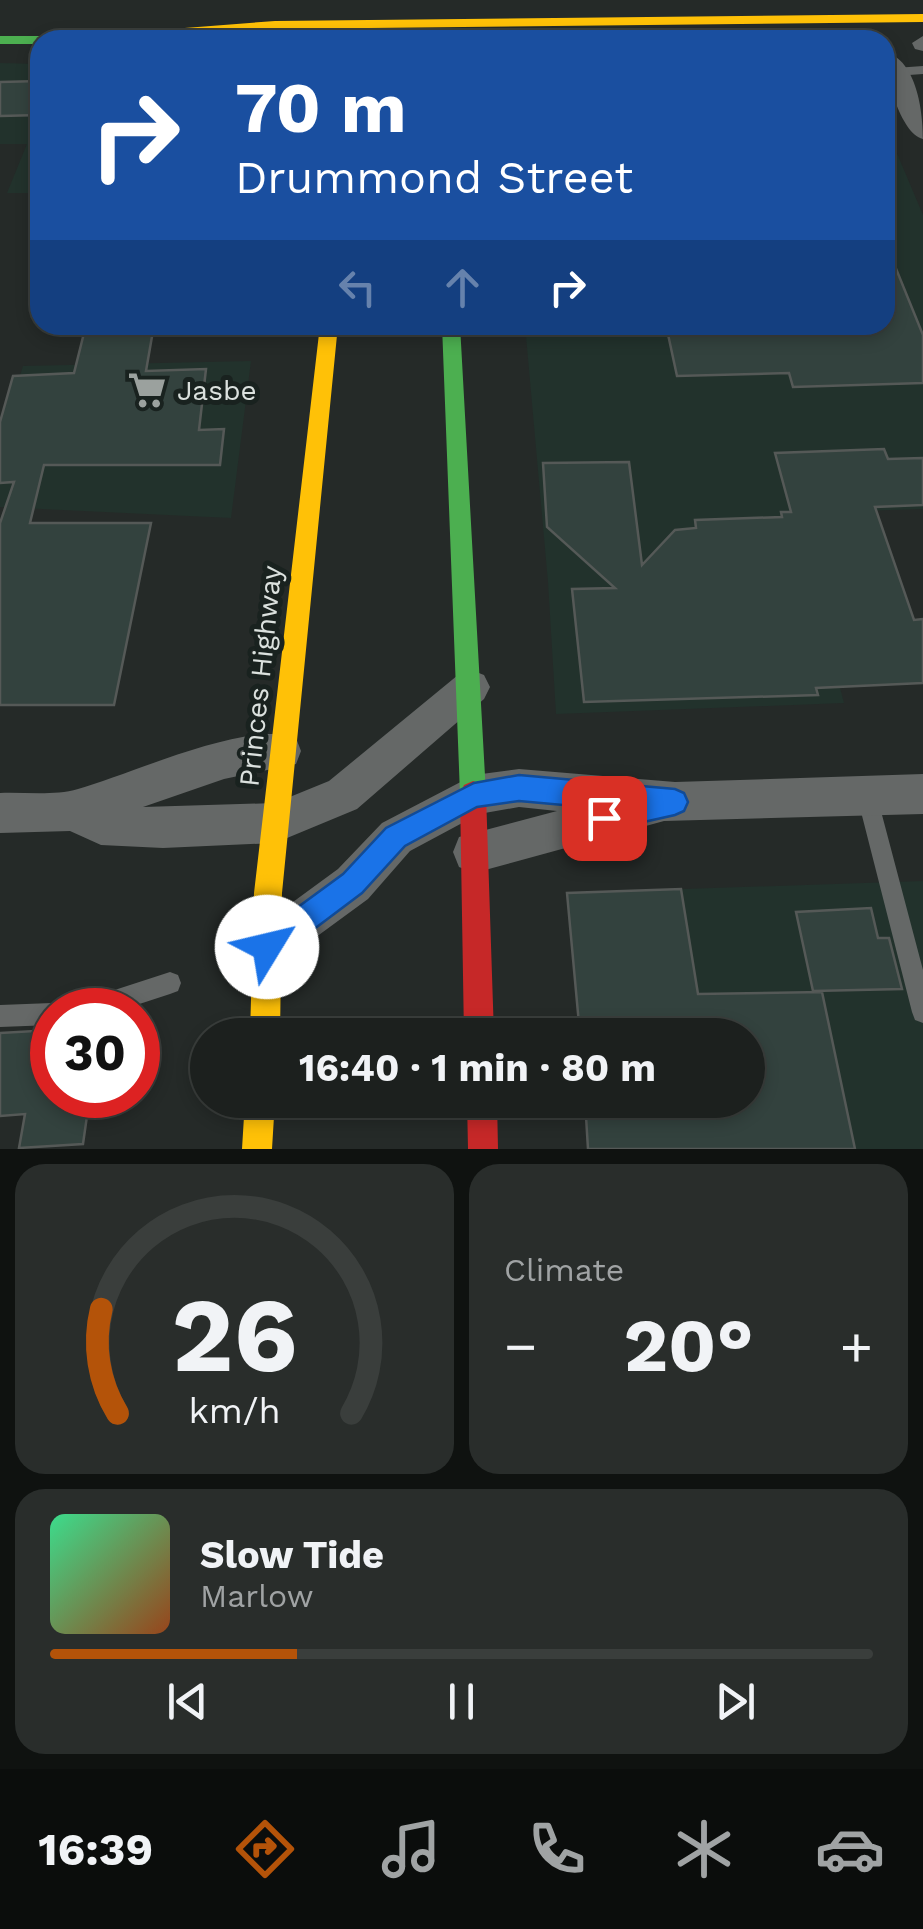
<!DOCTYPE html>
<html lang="en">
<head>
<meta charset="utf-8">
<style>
  :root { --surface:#1c201e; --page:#292d2b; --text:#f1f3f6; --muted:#a0a3a4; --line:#3a3e3c; --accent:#b45309 }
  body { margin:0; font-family:"Work Sans",sans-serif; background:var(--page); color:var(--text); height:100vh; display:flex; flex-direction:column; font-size:38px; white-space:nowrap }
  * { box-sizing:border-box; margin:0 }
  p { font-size:32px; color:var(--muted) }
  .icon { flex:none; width:55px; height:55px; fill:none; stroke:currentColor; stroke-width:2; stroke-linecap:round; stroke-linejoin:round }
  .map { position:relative; height:1149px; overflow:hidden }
  .drawer { display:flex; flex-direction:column; gap:15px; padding:15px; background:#0f1210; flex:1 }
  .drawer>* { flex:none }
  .guide { position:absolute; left:30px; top:30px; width:865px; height:305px; border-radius:30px; box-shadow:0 5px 15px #0003,0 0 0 2px var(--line); background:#1a4fa0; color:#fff; overflow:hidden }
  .speed { position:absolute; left:30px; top:988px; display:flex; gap:20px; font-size:50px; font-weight:700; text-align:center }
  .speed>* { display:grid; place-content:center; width:130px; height:130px; border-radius:50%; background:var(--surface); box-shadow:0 5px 15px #0003,0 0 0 2px var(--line); line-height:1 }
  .speed .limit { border:15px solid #d22; background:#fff; color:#111 }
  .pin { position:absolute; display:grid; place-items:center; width:85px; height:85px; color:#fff; margin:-42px; border-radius:20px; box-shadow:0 5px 15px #0006 }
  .me { position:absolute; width:110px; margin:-55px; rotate:54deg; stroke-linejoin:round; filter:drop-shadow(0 0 8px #0008) }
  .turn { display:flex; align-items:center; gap:35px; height:210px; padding:0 40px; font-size:45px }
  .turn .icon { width:130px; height:130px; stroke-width:2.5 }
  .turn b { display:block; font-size:70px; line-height:85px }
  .lanes { display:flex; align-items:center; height:95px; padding:0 40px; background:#0003; justify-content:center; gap:50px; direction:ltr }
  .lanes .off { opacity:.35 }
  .big { font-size:75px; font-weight:700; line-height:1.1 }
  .drawer .card { flex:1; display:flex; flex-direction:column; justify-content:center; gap:15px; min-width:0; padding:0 35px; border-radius:30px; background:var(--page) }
  .drawer .dial { align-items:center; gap:0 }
  .dial svg { height:260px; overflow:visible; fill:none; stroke:var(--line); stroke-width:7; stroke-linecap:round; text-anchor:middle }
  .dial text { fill:var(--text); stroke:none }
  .song { display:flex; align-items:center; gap:30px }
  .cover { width:120px; height:120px; border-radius:15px; background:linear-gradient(135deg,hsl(150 70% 55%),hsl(20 70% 35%)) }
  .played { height:10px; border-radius:5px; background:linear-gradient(90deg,var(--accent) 30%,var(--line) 30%) }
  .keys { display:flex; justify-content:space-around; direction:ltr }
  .heat { display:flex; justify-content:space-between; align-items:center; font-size:55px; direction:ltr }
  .drawer .tiles { flex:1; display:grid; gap:15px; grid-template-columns:1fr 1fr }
  .card:last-child { grid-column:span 2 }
  .trip { position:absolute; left:190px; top:1018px; width:575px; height:100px; border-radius:50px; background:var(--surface); box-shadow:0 5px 15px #0003,0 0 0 2px var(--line); font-weight:700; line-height:100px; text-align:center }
  .tabs { display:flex; height:160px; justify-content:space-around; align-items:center; background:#0b0d0c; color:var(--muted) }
  .tabs .icon { width:70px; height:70px }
  .tabs .on { color:var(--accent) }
  .tabs b { font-size:45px; color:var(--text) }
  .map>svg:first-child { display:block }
  .built { fill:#22322c }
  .building { fill:#33423e; stroke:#555957; stroke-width:2.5 }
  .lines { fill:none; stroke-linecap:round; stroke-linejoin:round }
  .lane { fill:#656867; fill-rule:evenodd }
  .street { fill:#656867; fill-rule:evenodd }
  .fast { fill:#4caf50; fill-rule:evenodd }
  .slow { fill:#ffc107; fill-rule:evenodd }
  .jam { fill:#c62828; fill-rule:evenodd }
  .route { fill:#1a73e8; stroke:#114b97; stroke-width:2.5 }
  .labels { text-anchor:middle; stroke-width:10; stroke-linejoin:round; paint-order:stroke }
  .poi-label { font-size:28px; fill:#dbe1de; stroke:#19221f; text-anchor:start }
  .street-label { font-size:28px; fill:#dbe1de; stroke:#19221f }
</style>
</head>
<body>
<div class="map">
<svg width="923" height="1149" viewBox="0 0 923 1149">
  <rect width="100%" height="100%" fill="#252a28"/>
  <path class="built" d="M0,63L40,64V193H7L27,144H0Z
    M885,125L923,215V509L794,513L844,703L556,714L548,582L525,325H885Z
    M251,361L231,518L0,507V439L23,366Z
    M923,881V1149H588L585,1100H748V1035H580L567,893Z"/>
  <path class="building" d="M40,81V115L0,116V82Z
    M886,244L923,335V383L793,387L789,373L677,376L666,325H885Z
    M86,325H154L146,371L206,369L199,430L224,429L220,465H44L30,523H151L114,705H0V523L14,482L0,483V422L13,376L74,373Z
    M884,449L888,459L923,458V505L875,507L914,620L923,619V683L816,688L818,695L584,702L572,589L615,588L547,527L543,463L629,462L642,565L675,530L696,528L695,520L782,517L781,512H791L775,453Z
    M681,889L698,994L822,992L855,1149H588L585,1100H748V1035H580L567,893Z
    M871,908L878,938H889L902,989L813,991L796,912Z
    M52,1030V1095H90L83,1144L19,1148L25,1114L0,1116V1033Z"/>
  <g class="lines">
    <path class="lane" d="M923,66V74L895,76L889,72L895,68Z
      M867,786L874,789L877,796L923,970V1023L915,1020L912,1012L857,796L860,789Z
      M170,972L178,975L181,983L178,991L170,994L121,1010H76L79,1002L87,999Z
      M52,1003L62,1010H52V1025L0,1027V1005Z"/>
    <path class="street" d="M923,36V51L915,49L912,43Z
      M885,52C917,60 923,112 923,139C900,133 885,74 885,52Z
      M471,670L484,675L490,687L484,699L357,809L275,843L163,848L101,845L70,831L0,833V793C25,792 54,796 78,789C129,775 249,719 296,738L301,751L296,764L224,779L143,807L275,803L329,781L458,675Z
      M519,769L675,782L923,774V814L664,821L474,873L459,867L453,852L459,837L557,811L519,807L479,814L410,851L368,899L282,962L267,969L252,962L245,947L252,932L338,869L382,823L474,775Z"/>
    <path class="fast" d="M0,36H40L47,40H40V44H0Z
      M442,325H460L486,794L482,803L473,807L464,803L460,794Z"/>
    <path class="slow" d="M923,14V22L275,29L138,40H74L81,36L275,21Z
      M320,325H338L282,893L280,1035H250L254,893Z
      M245,1100H275L272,1149H242Z"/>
    <path class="jam" d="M473,781L482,785L486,794L494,1035H464L460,794L464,785Z
      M467,1100H497L498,1149H468Z"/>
  </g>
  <path class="route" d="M519,775L675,789L684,793L688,802L684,811L675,815L604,831L594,827L591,818L597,808L519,801L477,807L405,846L362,893L277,957L267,961L257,957L253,947L257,937L343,874L386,828L474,783Z"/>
  <defs>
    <g id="supermarket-bare" transform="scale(3)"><path d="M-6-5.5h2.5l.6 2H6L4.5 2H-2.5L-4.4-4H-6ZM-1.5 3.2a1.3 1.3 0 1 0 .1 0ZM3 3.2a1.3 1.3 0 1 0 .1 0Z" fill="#9ba19e" stroke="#19221f" stroke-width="2.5" paint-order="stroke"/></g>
  </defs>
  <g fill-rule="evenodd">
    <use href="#supermarket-bare" x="147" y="390"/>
  </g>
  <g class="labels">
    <g class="poi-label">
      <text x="177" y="400">Jasbe</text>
    </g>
    <g class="street-label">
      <text transform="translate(260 676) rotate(-84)" y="10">Princes Highway</text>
    </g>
  </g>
</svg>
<div class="speed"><div class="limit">30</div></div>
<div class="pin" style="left:604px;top:818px;background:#d93025"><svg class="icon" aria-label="arrive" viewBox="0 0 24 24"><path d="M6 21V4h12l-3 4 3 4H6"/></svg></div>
<svg class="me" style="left:267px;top:947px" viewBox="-20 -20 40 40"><circle r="19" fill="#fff"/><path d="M0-13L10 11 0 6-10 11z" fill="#1a73e8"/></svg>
<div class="trip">16:40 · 1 min · 80 m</div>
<div class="guide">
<div class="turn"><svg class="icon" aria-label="right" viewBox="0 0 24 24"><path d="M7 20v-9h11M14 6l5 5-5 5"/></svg><div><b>70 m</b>Drummond Street</div></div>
<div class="lanes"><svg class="icon off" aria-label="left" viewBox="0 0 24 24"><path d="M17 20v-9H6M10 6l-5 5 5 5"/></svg><svg class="icon off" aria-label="ahead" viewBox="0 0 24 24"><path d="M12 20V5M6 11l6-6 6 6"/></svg><svg class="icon" aria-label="right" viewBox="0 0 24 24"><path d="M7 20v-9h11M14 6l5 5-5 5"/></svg></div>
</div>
</div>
<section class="drawer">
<div class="tiles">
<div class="card dial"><svg viewBox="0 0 100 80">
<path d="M14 69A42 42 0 1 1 86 69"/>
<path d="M14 69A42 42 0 0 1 9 37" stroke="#b45309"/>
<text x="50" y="56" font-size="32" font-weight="700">26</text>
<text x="50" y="72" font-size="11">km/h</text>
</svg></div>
<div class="card"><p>Climate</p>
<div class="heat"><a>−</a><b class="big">20°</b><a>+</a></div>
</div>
<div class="card">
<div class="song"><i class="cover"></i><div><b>Slow Tide</b><p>Marlow</p></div></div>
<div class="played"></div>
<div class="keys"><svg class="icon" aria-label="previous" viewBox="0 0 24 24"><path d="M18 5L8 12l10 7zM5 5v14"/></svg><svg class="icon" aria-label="pause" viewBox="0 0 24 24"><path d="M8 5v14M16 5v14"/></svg><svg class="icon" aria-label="next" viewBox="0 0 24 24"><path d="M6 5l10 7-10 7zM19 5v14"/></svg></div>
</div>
</div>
</section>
<nav class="tabs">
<b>16:39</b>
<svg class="icon on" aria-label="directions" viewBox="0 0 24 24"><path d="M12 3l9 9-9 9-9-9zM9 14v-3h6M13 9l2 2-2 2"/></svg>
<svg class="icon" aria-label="music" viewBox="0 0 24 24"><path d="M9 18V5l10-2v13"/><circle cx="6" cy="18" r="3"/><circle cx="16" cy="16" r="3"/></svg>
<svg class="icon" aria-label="phone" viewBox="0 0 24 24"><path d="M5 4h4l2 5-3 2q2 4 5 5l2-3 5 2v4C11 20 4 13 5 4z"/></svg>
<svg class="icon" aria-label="climate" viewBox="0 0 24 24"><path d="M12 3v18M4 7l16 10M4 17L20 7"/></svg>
<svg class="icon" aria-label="car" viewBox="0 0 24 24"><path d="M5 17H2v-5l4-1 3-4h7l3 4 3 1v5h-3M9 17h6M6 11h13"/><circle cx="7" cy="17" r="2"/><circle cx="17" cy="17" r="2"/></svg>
</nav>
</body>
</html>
